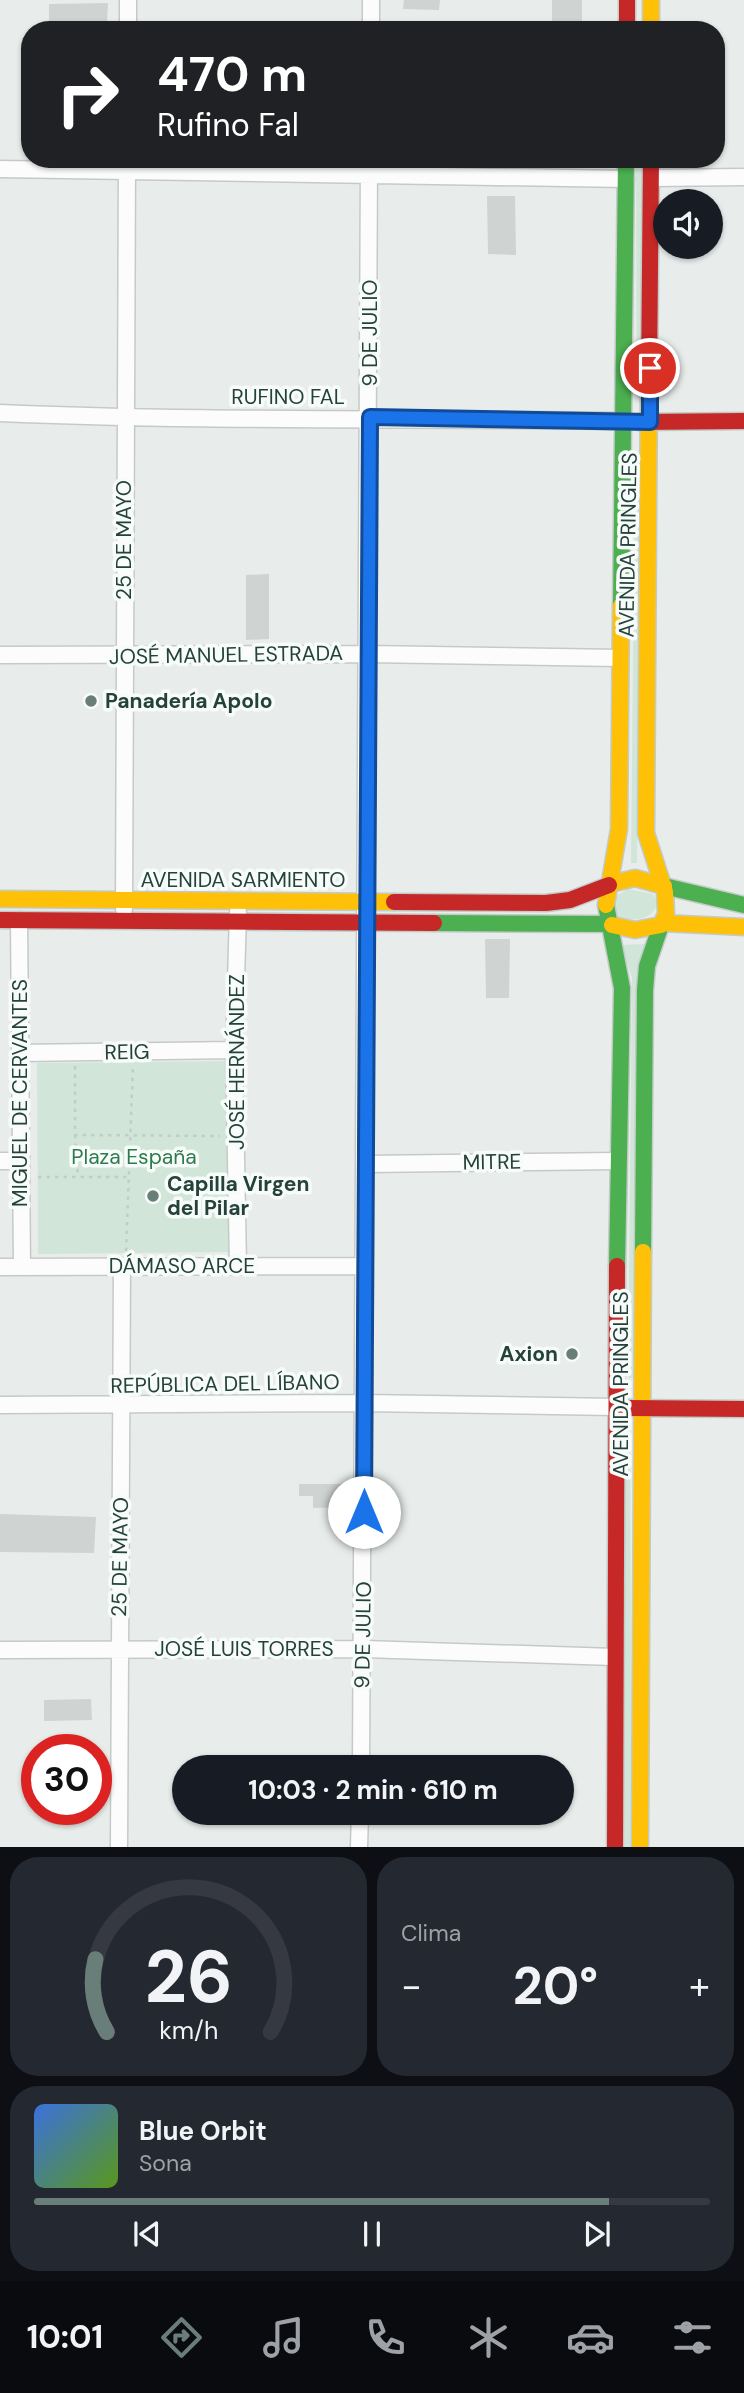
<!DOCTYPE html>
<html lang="es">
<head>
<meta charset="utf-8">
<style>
  :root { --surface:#171b24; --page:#242831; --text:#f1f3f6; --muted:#9ea1a6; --line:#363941; --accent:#697e78 }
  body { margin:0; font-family:"DM Sans",sans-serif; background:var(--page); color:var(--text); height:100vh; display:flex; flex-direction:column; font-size:26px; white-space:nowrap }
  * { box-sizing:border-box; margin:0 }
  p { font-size:23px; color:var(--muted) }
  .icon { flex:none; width:38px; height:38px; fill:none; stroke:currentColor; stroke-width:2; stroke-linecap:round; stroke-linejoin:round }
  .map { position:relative; height:1847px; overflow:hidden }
  .sheet { display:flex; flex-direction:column; gap:10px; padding:10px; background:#0d0f14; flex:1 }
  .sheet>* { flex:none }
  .hud { position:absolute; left:21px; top:21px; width:704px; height:147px; border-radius:28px; box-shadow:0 2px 5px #0004; background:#202124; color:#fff; overflow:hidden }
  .fabs { position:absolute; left:653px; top:189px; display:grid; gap:14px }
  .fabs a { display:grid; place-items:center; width:70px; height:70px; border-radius:50%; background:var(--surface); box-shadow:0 2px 5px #0004; font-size:35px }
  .speed { position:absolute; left:21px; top:1734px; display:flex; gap:14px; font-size:35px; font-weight:700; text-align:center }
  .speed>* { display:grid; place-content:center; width:91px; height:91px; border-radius:50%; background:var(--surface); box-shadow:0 2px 5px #0004; line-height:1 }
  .speed .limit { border:10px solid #d22; background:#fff; color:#111 }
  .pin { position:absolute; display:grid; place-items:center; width:60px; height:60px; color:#fff; margin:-30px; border:4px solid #fff; border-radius:50%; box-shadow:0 2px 7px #0007 }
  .me { position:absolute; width:77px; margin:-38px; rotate:0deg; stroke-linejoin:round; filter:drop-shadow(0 0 5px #0008) }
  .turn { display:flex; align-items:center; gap:24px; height:147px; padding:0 21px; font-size:32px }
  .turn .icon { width:91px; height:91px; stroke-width:2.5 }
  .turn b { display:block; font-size:49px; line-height:60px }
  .big { font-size:52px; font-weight:700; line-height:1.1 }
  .sheet .tile { flex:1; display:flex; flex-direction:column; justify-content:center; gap:10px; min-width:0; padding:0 24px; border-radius:28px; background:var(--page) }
  .sheet .dial { align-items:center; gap:0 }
  .dial svg { height:182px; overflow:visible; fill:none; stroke:var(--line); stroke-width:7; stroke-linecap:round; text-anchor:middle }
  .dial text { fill:var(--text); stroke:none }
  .song { display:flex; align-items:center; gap:21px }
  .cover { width:84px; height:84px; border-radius:10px; background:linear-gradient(135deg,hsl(220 70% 55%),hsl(90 70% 35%)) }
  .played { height:7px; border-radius:4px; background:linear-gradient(90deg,var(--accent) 85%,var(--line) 85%) }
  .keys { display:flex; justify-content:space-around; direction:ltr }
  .heat { display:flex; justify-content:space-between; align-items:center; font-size:38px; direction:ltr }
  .sheet .tiles { flex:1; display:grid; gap:10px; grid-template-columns:1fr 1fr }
  .tile:last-child { grid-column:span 2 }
  .trip { position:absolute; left:172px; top:1755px; width:402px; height:70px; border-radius:35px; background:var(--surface); box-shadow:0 2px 5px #0004; font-weight:700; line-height:70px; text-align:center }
  .menu { display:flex; height:112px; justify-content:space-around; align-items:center; background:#090b0e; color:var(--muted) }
  .menu .icon { width:49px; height:49px }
  .menu .selected { color:var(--accent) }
  .menu b { font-size:32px; color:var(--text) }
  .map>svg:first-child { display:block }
  .green { fill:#d1e6d8 }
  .building { fill:#cfd4d2 }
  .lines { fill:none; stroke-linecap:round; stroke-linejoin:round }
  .street-casing { stroke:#c5cac8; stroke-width:19 }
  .fast-casing { stroke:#c3cbc8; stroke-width:19 }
  .slow-casing { stroke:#c3cbc8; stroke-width:19 }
  .jam-casing { stroke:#c3cbc8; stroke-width:19 }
  .path { stroke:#c3ccca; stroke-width:2.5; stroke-dasharray:3.5 5; stroke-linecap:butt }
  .street { stroke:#fcfcfc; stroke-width:16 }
  .fast { stroke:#4caf50; stroke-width:16 }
  .slow { stroke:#ffc107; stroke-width:16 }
  .jam { stroke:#c62828; stroke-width:16 }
  .route-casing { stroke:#114b97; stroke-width:18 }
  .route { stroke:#1a73e8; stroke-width:12 }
  .poi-dot { fill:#697e78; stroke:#f7fbf9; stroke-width:2.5 }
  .labels { text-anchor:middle; stroke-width:7; stroke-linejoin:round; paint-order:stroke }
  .street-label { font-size:21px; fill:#24423a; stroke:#f7fbf9 }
  .poi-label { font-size:21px; font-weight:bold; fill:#24423a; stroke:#f7fbf9; text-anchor:start }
  .park-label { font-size:21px; fill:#2d7a4b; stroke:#f7fbf9 }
</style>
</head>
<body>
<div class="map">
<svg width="744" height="1847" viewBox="0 0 744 1847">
  <rect width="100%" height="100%" fill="#e8edeb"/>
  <path class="green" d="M636,159H642L643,398H637Z
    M635,455H641L637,863H631Z
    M628,889L653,894L658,903C652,920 637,921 620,918L615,914V897Z
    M645,944L633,1378H628L632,977L620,945Z
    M230,1061L232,1252L38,1254L37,1063Z
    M624,1434H630L632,1847H625Z"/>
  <path class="building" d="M404,0H440L439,10L403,9Z
    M552,0H582V30H552Z
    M108,3L107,24L49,23V4Z
    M487,196H515L516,255L488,254Z
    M269,574V639L246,640V575Z
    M485,939H510L509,998H486Z
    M299,1484H344V1507L313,1508V1496H299Z
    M0,1514L96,1517L94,1553L0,1552Z
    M91,1699L92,1720L44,1721V1700Z"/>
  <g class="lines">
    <g class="street-casing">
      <path id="street" d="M128,30V0
        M371,30V0
        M0,169L626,179
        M651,178L744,177
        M0,413C207,422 415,418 623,421
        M0,655L368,654L619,658
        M124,909L127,159
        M238,912L234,1050L238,1266
        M19,920L22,1267
        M20,1053L234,1050
        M0,1161H21
        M366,1164L618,1161
        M0,1267L364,1266
        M0,1405L364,1403L615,1407
        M0,1650L364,1649L614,1657
        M361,1768L369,159
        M119,1847L122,1266
        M359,1847L360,1813"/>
    </g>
    <g class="fast-casing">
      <path id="fast" d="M621,606L626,159
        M664,886L744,905
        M606,905L622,988L617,1266
        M434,923L611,924
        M643,1252L645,990L647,966L661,925"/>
    </g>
    <g class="slow-casing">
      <path id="slow" d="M651,0V30
        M610,884L635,878L664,886
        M0,899L394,902
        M606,905L619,829L621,606
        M663,923L744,927
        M612,925L635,930L661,925L666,914L665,892L646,833L649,376
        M640,1847L643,1252"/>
    </g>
    <g class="jam-casing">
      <path id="jam" d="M627,0V30
        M649,376L651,159
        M639,422L744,421
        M394,902L546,903L570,900L609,885
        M0,920L434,923
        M627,1408L744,1409
        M615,1847L617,1266"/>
    </g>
    <path class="path" d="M75,1066V1135L220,1136
      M75,1135L78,1177
      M38,1177H129
      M126,1251L133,1065"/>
    <use href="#street" class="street"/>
    <use href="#fast" class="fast"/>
    <use href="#slow" class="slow"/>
    <use href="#jam" class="jam"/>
  </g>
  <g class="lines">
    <g class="route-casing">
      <path id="route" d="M364,1512L370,417L650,422V368"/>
    </g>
    <use href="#route" class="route"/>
  </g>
  <g class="poi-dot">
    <circle cx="91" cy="701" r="7"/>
    <circle cx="153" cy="1196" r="7"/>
    <circle cx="572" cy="1354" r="7"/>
  </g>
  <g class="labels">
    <g class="street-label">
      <text transform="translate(370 333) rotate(-90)" y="7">9 DE JULIO</text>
      <text x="288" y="404">RUFINO FAL</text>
      <text transform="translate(124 540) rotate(-90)" y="7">25 DE MAYO</text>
      <text transform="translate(628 545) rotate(-89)" y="7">AVENIDA PRINGLES</text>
      <text transform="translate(226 655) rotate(-1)" y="7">JOSÉ MANUEL ESTRADA</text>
      <text x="243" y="887">AVENIDA SARMIENTO</text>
      <text transform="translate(127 1052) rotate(-1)" y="7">REIG</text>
      <text transform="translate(237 1062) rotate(-90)" y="7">JOSÉ HERNÁNDEZ</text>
      <text transform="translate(20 1093) rotate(-90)" y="7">MIGUEL DE CERVANTES</text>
      <text transform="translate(492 1162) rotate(-1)" y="7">MITRE</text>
      <text x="182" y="1273">DÁMASO ARCE</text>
      <text transform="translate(225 1384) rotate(-1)" y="7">REPÚBLICA DEL LÍBANO</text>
      <text transform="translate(621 1384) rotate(-90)" y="7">AVENIDA PRINGLES</text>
      <text transform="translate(120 1557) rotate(-89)" y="7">25 DE MAYO</text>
      <text transform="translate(363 1635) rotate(-89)" y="7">9 DE JULIO</text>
      <text x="244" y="1656">JOSÉ LUIS TORRES</text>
    </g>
    <g class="poi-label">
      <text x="105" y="708">Panadería Apolo</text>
      <text x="167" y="1191">Capilla Virgen<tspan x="167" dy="24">del Pilar</tspan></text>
      <text x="558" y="1361" text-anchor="end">Axion</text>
    </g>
    <g class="park-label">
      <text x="134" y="1164">Plaza España</text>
    </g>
  </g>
</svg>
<div class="fabs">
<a><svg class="icon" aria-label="sound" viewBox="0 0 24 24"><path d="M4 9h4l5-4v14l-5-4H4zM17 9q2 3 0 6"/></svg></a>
</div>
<div class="speed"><div class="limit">30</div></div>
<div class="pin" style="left:650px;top:368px;background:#d93025"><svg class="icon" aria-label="arrive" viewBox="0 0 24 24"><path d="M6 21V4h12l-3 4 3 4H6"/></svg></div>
<svg class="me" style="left:364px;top:1512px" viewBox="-20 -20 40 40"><circle r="19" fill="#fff"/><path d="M0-13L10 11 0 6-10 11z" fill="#1a73e8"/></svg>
<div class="trip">10:03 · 2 min · 610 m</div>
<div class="hud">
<div class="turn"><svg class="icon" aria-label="right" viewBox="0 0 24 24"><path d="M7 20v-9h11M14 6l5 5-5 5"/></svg><div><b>470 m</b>Rufino Fal</div></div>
</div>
</div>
<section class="sheet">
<div class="tiles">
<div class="tile dial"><svg viewBox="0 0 100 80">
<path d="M14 69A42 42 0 1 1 86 69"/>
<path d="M14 69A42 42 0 0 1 9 37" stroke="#697e78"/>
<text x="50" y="56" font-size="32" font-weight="700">26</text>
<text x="50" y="72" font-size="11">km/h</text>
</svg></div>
<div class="tile"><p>Clima</p>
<div class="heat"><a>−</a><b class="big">20°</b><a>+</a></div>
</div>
<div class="tile">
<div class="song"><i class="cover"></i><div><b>Blue Orbit</b><p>Sona</p></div></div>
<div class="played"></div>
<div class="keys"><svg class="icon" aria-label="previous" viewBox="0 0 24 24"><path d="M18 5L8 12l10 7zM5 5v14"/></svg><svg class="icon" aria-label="pause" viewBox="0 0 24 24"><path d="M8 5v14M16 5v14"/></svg><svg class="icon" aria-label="next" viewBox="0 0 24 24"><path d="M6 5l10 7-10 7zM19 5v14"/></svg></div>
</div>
</div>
</section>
<nav class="menu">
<b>10:01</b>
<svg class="icon selected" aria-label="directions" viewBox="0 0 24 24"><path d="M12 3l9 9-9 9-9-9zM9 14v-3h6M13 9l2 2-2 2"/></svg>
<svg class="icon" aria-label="music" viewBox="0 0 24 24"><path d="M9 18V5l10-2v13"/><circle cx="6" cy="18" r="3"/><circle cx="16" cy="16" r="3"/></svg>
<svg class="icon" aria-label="phone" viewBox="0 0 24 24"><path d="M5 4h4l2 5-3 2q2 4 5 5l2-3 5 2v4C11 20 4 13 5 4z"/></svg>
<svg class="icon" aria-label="climate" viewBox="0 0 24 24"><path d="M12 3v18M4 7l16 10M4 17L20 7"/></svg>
<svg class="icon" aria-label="car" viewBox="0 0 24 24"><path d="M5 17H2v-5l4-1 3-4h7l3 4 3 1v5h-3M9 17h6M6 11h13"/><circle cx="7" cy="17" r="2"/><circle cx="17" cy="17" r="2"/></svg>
<svg class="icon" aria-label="filters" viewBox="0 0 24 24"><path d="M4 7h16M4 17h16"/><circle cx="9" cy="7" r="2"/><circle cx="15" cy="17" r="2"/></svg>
</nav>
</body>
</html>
